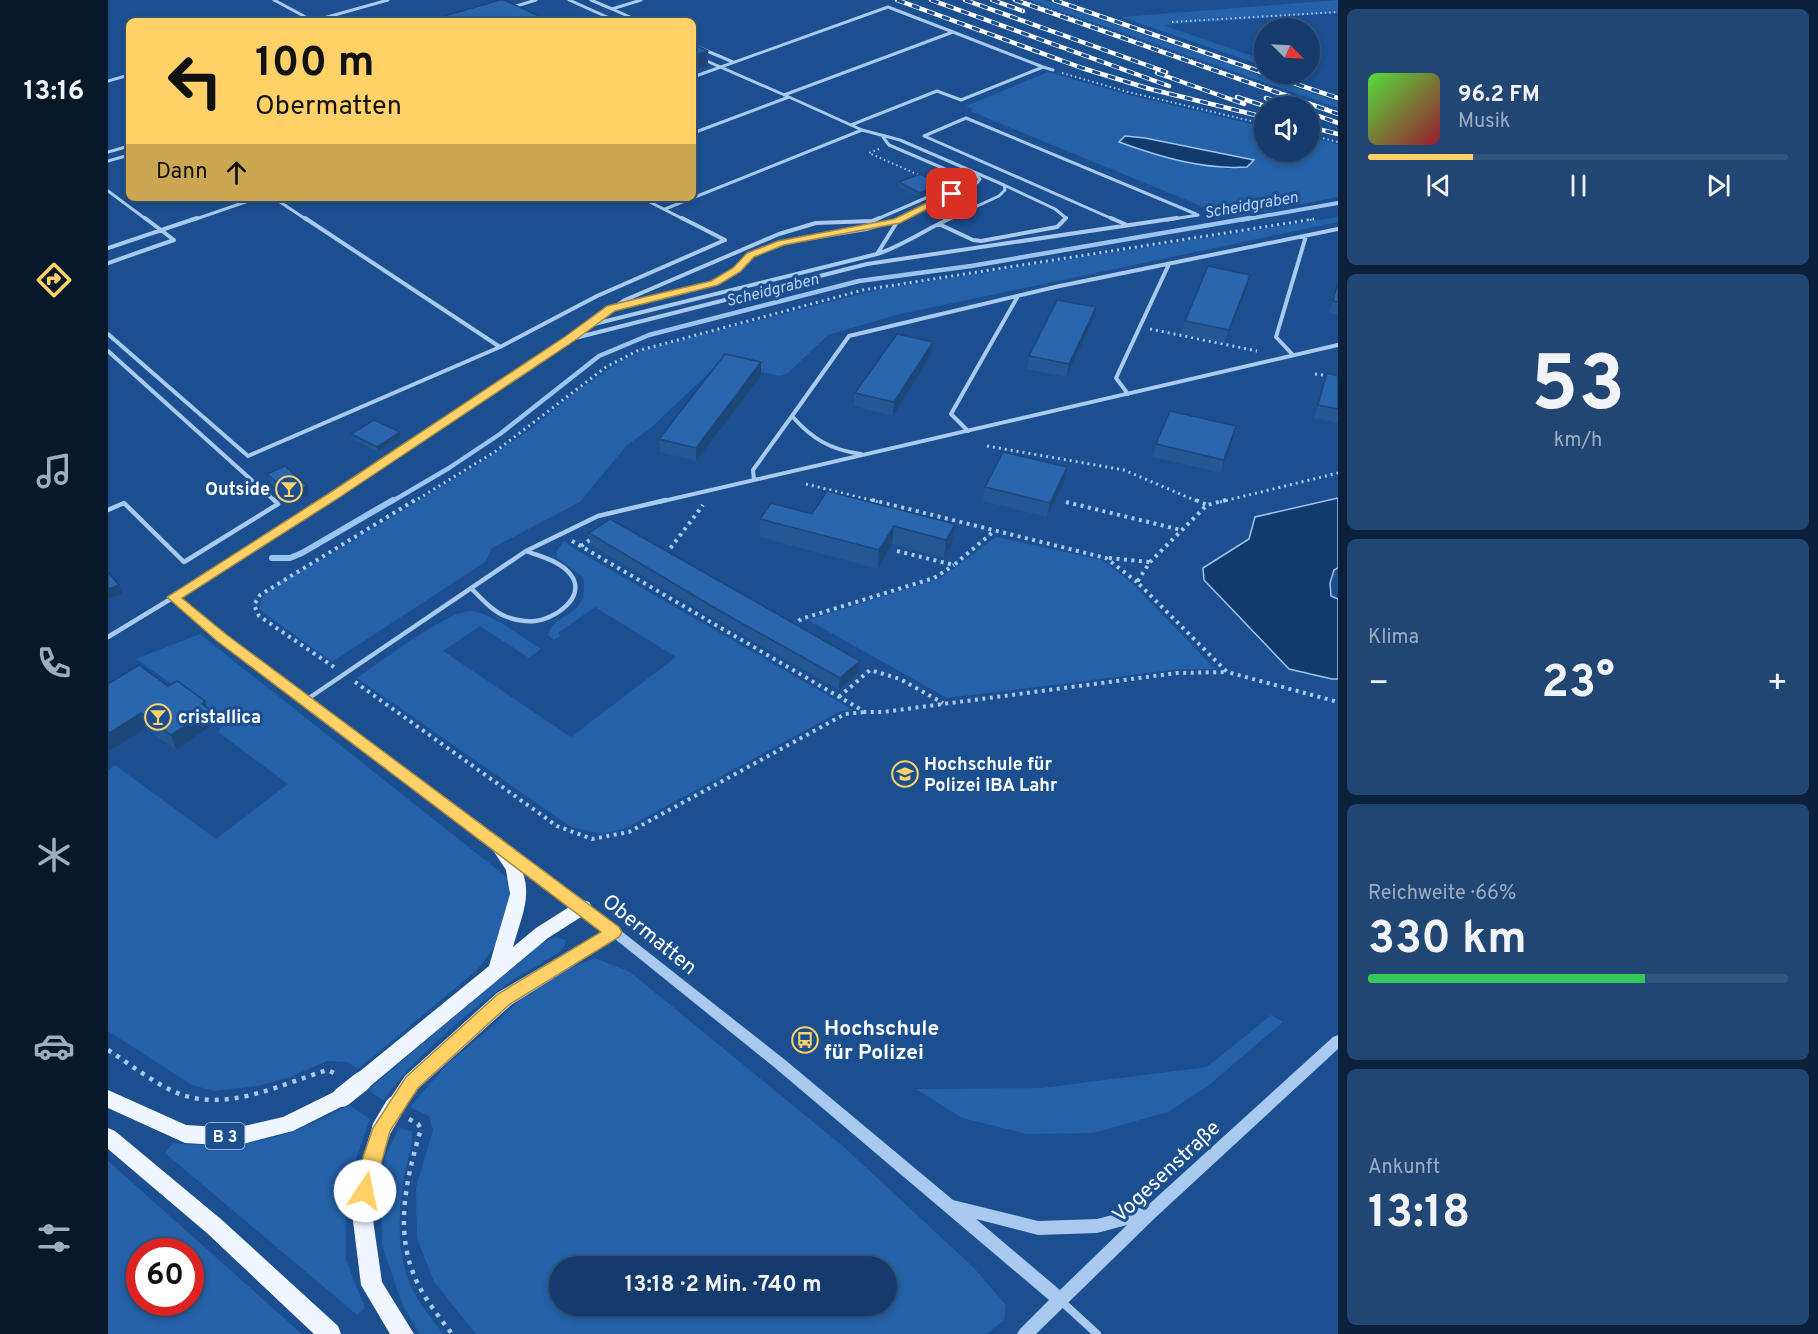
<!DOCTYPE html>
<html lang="de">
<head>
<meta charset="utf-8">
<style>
  :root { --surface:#143b6b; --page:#214673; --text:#f1f3f6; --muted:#9dadc1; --line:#33557e; --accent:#ffd166 }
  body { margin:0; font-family:Overpass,sans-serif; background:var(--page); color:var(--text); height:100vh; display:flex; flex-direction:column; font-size:22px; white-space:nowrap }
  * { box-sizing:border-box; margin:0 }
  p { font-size:20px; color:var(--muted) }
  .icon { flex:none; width:33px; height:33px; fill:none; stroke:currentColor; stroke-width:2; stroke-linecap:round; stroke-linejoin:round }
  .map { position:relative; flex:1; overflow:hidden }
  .drawer { display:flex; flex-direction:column; gap:9px; padding:9px; background:#0b203b; width:480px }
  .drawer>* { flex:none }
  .hud { position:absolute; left:18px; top:18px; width:570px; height:183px; border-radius:9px; box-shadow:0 3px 9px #0003,0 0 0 2px var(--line); background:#ffd166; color:#111; overflow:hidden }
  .needle { width:39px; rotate:114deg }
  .controls { position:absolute; left:1146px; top:18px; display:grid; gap:12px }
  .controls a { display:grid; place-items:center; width:66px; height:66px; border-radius:50%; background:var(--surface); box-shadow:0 3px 9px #0003,0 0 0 2px var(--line); font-size:30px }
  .speed { position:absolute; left:18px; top:1238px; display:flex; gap:12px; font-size:30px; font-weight:700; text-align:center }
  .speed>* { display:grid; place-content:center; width:78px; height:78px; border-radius:50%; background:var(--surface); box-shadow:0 3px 9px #0003,0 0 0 2px var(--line); line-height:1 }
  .speed .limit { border:9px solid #d22; background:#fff; color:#111 }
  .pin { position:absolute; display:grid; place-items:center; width:51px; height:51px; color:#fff; margin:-26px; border-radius:12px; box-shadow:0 3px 9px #0006 }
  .me { position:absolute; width:66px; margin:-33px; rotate:11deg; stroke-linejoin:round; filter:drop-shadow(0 0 4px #0008) }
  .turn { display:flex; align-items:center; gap:21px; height:126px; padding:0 30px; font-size:27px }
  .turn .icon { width:78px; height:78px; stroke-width:2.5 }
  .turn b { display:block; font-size:42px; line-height:51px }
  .then { display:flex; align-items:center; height:57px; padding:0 30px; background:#0003; gap:12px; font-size:22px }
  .big { font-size:45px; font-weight:700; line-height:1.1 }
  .drawer .tile { flex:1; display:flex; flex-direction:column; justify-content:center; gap:9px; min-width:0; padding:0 21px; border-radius:9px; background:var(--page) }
  .drawer .dial { align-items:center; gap:0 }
  .dial b { font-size:78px; line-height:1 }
  .song { display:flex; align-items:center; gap:18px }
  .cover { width:72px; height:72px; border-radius:9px; background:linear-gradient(135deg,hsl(110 70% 55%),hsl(350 70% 35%)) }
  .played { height:6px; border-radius:3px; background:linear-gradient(90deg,var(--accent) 25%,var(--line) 25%) }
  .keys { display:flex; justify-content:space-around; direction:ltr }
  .heat { display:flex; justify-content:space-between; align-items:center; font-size:33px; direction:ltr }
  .charge { height:9px; border-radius:4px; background:linear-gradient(90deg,#34c759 66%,var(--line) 0) }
  .trip { position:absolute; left:441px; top:1256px; width:348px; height:60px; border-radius:30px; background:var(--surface); box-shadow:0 3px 9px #0003,0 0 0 2px var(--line); font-weight:700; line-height:60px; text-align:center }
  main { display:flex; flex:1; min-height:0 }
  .tab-bar { display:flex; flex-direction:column; width:108px; justify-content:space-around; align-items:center; background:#08182b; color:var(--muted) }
  .tab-bar .icon { width:42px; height:42px }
  .tab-bar .selected { color:var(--accent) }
  .tab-bar b { font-size:27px; color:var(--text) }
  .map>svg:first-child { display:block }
  .green { fill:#2461a8; fill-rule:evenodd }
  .water { fill:#123a6d; stroke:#9cc4f0; stroke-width:1.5 }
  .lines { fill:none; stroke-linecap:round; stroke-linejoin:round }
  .stream-far2 { stroke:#9cc4f0; stroke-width:4 }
  .stream-far1 { stroke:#9cc4f0; stroke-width:4.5 }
  .stream { stroke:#9cc4f0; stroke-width:6 }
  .path-far3 { stroke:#a9c9ee; stroke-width:2; stroke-dasharray:1.5 3; stroke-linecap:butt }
  .path-far2 { stroke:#a9c9ee; stroke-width:3; stroke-dasharray:2 4; stroke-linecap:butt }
  .path-far1 { stroke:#a9c9ee; stroke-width:4; stroke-dasharray:3 4.5; stroke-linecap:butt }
  .path { stroke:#a9c9ee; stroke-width:4.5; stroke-dasharray:4 6; stroke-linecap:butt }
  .service-far2 { stroke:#a9c9ee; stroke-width:3 }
  .service-far1 { stroke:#a9c9ee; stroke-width:4 }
  .service { stroke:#a9c9ee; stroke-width:4.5 }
  .minor-far1 { stroke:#a9c9ee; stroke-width:6 }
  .minor { stroke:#a9c9ee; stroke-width:8 }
  .tertiary { fill:#a9c9ee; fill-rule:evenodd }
  .primary { fill:#f0f6ff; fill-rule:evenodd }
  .rail-casing { stroke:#fff; stroke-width:4.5 }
  .rail { stroke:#1b4f8f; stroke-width:3; stroke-dasharray:8; stroke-linecap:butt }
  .primary-bridge { stroke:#f0f6ff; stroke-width:20 }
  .wall { fill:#245895 }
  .shaded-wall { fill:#1d4779 }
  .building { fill:#2a66ad; stroke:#1d4779; stroke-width:1.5 }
  .route { fill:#ffd166; stroke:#a68842; stroke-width:1.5 }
  .labels { text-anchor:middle; stroke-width:6; stroke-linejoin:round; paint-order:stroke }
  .far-water-label { font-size:16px; font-style:italic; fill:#b5d3f5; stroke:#1b4f8f }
  .shield { fill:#1b4f8f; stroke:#bbcadd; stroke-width:1.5 }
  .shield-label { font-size:16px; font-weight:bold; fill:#fff }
  .poi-label { font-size:18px; font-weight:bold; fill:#fff; stroke:#1b4f8f; text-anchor:start }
  .near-street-label { font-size:21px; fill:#fff; stroke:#1b4f8f }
  .near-poi-label { font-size:21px; font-weight:bold; fill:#fff; stroke:#1b4f8f; text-anchor:start }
</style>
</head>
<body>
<main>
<nav class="tab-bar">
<b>13:16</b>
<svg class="icon selected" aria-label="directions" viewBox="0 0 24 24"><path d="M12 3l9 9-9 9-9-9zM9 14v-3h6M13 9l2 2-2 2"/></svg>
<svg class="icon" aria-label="music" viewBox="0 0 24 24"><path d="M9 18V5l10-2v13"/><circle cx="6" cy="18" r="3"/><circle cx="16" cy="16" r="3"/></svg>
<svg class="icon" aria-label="phone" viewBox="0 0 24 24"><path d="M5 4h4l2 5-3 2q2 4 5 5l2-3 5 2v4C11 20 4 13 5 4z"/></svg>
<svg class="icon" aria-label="climate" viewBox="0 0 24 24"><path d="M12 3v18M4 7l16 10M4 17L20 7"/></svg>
<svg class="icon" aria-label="car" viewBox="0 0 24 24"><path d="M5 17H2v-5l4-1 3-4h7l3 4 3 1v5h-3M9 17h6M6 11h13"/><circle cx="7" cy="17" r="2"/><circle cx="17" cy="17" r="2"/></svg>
<svg class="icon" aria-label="filters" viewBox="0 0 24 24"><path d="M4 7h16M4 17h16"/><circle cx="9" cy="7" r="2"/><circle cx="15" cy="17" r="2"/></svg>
</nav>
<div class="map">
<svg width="1230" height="1334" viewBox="0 0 1230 1334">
  <rect width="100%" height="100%" fill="#1b4f8f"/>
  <path class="green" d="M921,0H936L1230,102V108Z
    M1230,0V13L1055,25L1156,60V66L1013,17Z
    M940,72L1017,94L1156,127V152H1202V137L1230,144V197L1128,217L1115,215L862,111L865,109L858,106ZM1037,138L1145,160L1121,169L1043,153L1012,142Z
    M1230,217V222L788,315L720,335L680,373L672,376L611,363L544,427L518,446L472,502L384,548L377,562L224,662L151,609L154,597L174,581L219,557L372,463L419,432L469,391L511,362L539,349L772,289Z
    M888,537L994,560L1024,583L1107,669H1071L839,698L700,620L833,578Z
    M456,541L465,548L745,710L733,711L518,828L494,834L463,827L249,678C271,663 341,609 364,611C385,614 415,638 433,649L421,658L372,626L335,651L463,737L568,657L487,607L450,633L453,636L446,640L440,635C448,609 482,620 475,577L449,558L448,552Z
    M92,634L401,879V901L393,922L396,924L389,944L369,970L250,1069L239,1062L219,1061L182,1077L150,1086L106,1091L84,1085L0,1031V770L7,765L108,839L180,784L110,732L118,722L28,659Z
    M447,937L458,940L456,948C439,962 418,970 401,983C354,1016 310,1055 275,1100L260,1090L430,945Z
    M487,958L522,972L737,1148L866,1268L898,1305L896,1320L879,1334H368L326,1282L309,1238L308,1187L325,1130L321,1116L302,1107L339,1064L388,1023L418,994L462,968ZM452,1266H778V1305H452Z
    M1163,1015L1175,1022L1101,1085L1060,1112L985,1133L919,1134L854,1118L808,1089L934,1088L1099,1067Z
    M241,1105L262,1119L238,1188V1260L257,1308L249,1315L57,1153L65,1143C137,1150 178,1140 241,1105Z
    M291,1128L304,1131C305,1148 297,1165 295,1182C290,1220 288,1261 308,1296C315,1309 326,1321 335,1334H312L295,1306L274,1245V1196L277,1156Z
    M0,1161L194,1334H0ZM32,1251H82V1302H32Z"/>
  <path class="water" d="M1017,136L1037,138L1146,160L1139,167C1096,170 1052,157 1011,142Z
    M1230,498V568L1226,570L1222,583L1223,596L1230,599V679H1224L1181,669L1096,580L1095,568L1141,539L1147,517Z"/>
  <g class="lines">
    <path class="stream-far2" d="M1133,220L1230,203"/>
    <path class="stream-far1" d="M283,502L341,468L392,434L491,356L541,335L751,281L863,266L1142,218"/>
    <path class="stream" d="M164,558H182L194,553L285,500"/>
    <path class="path-far3" d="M913,0L1230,112
      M1064,22L1230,12
      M954,73L1020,92L1156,124
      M1202,135L1230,142
      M771,149L761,153L813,176
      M1202,220L1206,219"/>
    <path class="path-far2" d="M1042,329L1149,351
      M1207,374L1230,377
      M879,446L1016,470L1091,502
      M698,484L770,502
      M305,502L388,451L498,367L529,351L755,290L1206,219
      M1112,502L1230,473"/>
    <path class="path-far1" d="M764,500L998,558L1029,582
      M1088,500L1099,505
      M1118,500L1099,505L1042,562L1029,582L1119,672L1230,702
      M958,502L1073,530
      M464,541L757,712H775L1069,673L1119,672
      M473,546L485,538
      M789,551L846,565L885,532
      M558,554L595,505
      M1001,558L1042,562
      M685,626L693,619L826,578L846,565
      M226,667L151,616L146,605L152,595L307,500
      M247,682L449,826L484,839L521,832L737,714L757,712
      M731,697L762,670L792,679L835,703"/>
    <path class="path" d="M0,1050C22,1064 44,1082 67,1092C116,1114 171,1085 219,1070L231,1075
      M301,1119L310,1124L313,1129C298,1179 285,1234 310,1284C319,1302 332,1318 344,1334"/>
    <path class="service-far2" d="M166,0L205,21
      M461,0L508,21
      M483,0L504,9
      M405,7L428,0
      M205,21L280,0
      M531,21L504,9L533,0
      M845,32L935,67
      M585,45L625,62
      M585,55L681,97L585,133
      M585,77L780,7L845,32L676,95
      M0,81L21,75
      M681,97L754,130L792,140L896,185L897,190L891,196L839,220
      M743,125L829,91L853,100L935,67L945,70
      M0,152L21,146
      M0,161L21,155
      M896,185L947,209L958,218L956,220
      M0,191L39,220
      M848,193L869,183L872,179L864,171
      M166,198L199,220
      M534,198L577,220
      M557,209L754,130
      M85,220L149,198
      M767,220L850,184L854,180L851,175L781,145L775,137
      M792,220L834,198
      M1007,220L816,136L858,118L1088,214
      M1059,220L1090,215"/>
    <path class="service-far1" d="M197,218L392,347
      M574,218L617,240
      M1003,218L1019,225
      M831,224L865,240L873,241L949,227L958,218
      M0,248L89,218
      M769,254C794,246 818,229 843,218
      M0,263L66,240L37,218
      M509,307L606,283L628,270L643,255L674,243L758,229L795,218
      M482,325L769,254L789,222
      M0,334L140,456L392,347L489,296L617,240
      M467,338L759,264L1069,218
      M0,351L168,502
      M1185,355L1168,337L1198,236
      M1020,394L1008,378L1061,264
      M860,431L843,414L910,296
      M753,454C723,450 704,439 684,416L741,336L947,287L1230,229
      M646,480L645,470L684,416
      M215,502L517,300L671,234L708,223L764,221L771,218
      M551,502L1230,345"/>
    <path class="service" d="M0,510L16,503L76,562L170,504L166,500
      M363,588C373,598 385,612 399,617C408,620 418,622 427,621C447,619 479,597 463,575C453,561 433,557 418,551
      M66,597L217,500
      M0,637L66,597L92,619
      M198,700L418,551L490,516L558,500"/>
    <path class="minor-far1" d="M92,619L114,638L386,841
      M401,852L419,866"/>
    <path class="minor" d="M417,864L475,907
      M953,1301L989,1334"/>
    <path class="tertiary" d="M475,902L479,904L676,1059L845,1200L930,1221L989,1219L1039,1206L1225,1037L1230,1035V1049L1048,1217L928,1334H909L912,1329L941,1300L666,1067L471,910L469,907L471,904ZM868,1219L930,1235L989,1233L1019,1225L952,1290Z"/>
    <path class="primary" d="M387,835C395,837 398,844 403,851C429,887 416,908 405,947L428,928L469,902L475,900L481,902L484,907L481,912L440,938L260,1088L253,1091L246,1088L243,1082L246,1076L381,966L402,894L398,870L379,841L381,836Z
      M505,925L511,927L514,932L511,937L403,1005L311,1088L294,1112L287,1115L280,1112L277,1106L297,1076L389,993Z
      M234,1088L241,1091L244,1097L241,1103L185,1131L127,1146L77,1143L0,1108V1090L78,1125L127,1128L175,1117Z
      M274,1119L281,1122L284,1128L271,1169L264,1213L274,1282L306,1334H282L253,1285L244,1213L251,1169L264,1128L267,1122Z
      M0,1128L7,1131L114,1220L230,1326L233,1334H206L100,1234L0,1149Z"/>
    <g class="rail-casing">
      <path id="rail" d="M789,0L974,68L1042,89L1156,117
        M823,0L1061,86
        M857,0L1058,72
        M884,0L915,11
        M907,0L1230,114
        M946,0L1156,73
        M1049,73L1136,104
        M1158,74L1230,98
        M1129,97L1157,106
        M1158,98L1183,106
        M1202,113L1230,123
        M1202,127L1230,134"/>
    </g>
    <use href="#rail" class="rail"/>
    <path class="primary-bridge" d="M234,1097L253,1082
      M274,1128L287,1106"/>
  </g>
  <path class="wall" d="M791,182L831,188L811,197L791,187Z
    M862,194L861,203L841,211L830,206V198Z
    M1142,275L1139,288L1117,343L1073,334L1077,321Z
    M1230,279V315L1221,313Z
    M988,307L985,320L958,377L919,369L921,356Z
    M825,342L823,355L785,416L746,406L747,393Z
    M1219,373L1230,376V423L1206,418Z
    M653,376L588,461L552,452L551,439Z
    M292,432V437L270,451L244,439L243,434Z
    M1124,440L1113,473L1045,457L1048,444Z
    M159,474L201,495L184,502L162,483Z
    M957,481L939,517L875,501L877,487Z
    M704,514L847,524L844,543L836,558L784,544L770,569L652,537V519Z
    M481,533L751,672L731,690L612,622L482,544Z
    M0,684L60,686L102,710L106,724L68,750L38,728L0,752L2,756L0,757Z"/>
  <path class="shaded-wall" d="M600,51V66L585,70V56Z
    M832,184L831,188L811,197L812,193Z
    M862,194L861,203L841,211L842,203Z
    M1142,275L1139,288L1117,343L1121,330Z
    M988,307L985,320L958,377L961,364Z
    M825,342L823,355L785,416L786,402Z
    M653,362V376L588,461V448Z
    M1128,426L1124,440L1113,473L1116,460Z
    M292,432V437L270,451L269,447Z
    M959,467L957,481L939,517L942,503Z
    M199,486L201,495L184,502L182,493Z
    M847,524L844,543L836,558L838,540Z
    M786,526L784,544L770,569L771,550Z
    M11,585L14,593L0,599V589Z
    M752,661L751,672L731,690L732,678Z
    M97,701L100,711L102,710L106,724L68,750L63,735Z
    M33,713L38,728L0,752L2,756L0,757V734Z"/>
  <path class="building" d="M392,0H396L442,21H319Z
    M585,44L600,51L585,56Z
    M812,174L832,184L812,193L791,182Z
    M850,188L862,194L842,203L830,198Z
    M1100,266L1142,275L1121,330L1077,321Z
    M1230,281V302L1225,301Z
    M949,300L988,307L961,364L921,356Z
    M789,334L825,342L786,402L747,393Z
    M617,354L653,362L588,448L551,439Z
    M1219,373L1230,376V409L1210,405Z
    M1062,411L1128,426L1116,460L1048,444Z
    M266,420L292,432L269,447L243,434Z
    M895,452L959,467L942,503L877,487Z
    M177,466L199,486L182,493L159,474Z
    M719,491L847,524L838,540L786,526L771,550L652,519L663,503L704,514Z
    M502,519L752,661L732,678L612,611L481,533Z
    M0,572L11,585L0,589Z
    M31,665L60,686L69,681L97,701L94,704L102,710L63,735L33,713L0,734V684Z"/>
  <path class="route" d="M841,192L848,194L792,223L676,245L646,257L632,272L610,285L507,311L466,341L232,497L74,598L119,635L511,927L514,932L511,937L402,1004L310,1088L282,1131L264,1197L257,1200L251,1197L248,1191L251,1169L265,1128L298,1077L390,994L493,932L109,641L59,597L223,492L458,336L499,306L603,281L625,268L639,253L670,241L786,219Z"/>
  <defs>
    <g id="bar-ring" transform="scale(1.35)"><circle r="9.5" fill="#1b4f8f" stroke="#ffd166" stroke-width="1.5"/><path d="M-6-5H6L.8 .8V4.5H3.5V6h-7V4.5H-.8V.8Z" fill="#ffd166"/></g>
    <g id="university-ring" transform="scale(1.35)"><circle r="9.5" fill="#1b4f8f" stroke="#ffd166" stroke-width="1.5"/><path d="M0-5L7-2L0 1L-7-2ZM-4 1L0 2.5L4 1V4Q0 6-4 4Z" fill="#ffd166"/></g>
    <g id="bus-ring" transform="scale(1.35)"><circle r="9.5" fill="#1b4f8f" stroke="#ffd166" stroke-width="1.5"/><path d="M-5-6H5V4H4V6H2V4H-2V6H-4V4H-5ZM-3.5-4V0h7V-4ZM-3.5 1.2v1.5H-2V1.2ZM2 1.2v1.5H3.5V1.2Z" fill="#ffd166"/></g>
  </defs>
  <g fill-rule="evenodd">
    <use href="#bar-ring" x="181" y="489"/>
    <use href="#bar-ring" x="50" y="717"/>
    <use href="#university-ring" x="797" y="774"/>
    <use href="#bus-ring" x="697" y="1040"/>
  </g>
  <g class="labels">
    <g class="far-water-label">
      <text transform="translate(1143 204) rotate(-10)" y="6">Scheidgraben</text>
      <text transform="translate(664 289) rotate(-14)" y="6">Scheidgraben</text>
    </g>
    <rect class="shield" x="97.5" y="1123" width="39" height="26" rx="4.5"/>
    <g class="shield-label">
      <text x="117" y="1142">B 3</text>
    </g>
    <g class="poi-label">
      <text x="162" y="495" text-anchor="end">Outside</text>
      <text x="70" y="723">cristallica</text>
      <text x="816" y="770">Hochschule für<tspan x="816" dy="21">Polizei IBA Lahr</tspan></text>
    </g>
    <g class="near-street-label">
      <text transform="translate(542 934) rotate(39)" y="7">Obermatten</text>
      <text transform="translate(1058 1171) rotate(-43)" y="7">Vogesenstraße</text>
    </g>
    <g class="near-poi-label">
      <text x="716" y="1035">Hochschule<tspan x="716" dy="24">für Polizei</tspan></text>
    </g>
  </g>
</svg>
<div class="controls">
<a><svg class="needle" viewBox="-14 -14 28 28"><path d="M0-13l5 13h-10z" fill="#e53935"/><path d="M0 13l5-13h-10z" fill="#9dadc1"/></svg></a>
<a><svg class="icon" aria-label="sound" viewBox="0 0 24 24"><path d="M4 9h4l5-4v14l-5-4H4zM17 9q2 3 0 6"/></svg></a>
</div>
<div class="speed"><div class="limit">60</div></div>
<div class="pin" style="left:844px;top:194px;background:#d93025"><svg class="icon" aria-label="arrive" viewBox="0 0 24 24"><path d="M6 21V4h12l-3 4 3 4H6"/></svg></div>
<svg class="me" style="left:257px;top:1191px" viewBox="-20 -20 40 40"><circle r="19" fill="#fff"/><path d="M0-13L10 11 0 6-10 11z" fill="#ffd166"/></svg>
<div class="trip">13:18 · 2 Min. · 740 m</div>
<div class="hud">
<div class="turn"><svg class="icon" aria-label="left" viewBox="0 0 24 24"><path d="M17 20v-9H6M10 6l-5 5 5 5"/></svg><div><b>100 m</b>Obermatten</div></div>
<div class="then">Dann<svg class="icon" aria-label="ahead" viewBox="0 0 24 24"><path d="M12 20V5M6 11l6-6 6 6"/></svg></div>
</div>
</div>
<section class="drawer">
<div class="tile">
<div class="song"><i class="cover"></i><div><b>96.2 FM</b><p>Musik</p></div></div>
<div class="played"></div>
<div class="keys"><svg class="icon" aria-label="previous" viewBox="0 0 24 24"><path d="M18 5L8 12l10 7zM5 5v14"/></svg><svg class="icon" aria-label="pause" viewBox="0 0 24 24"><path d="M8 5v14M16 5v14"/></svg><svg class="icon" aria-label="next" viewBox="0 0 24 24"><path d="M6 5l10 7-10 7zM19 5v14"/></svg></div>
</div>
<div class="tile dial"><b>53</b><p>km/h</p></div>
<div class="tile"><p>Klima</p>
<div class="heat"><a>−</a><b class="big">23°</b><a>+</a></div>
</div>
<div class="tile"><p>Reichweite · 66%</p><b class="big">330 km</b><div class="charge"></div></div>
<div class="tile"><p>Ankunft</p><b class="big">13:18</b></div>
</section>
</main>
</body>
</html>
